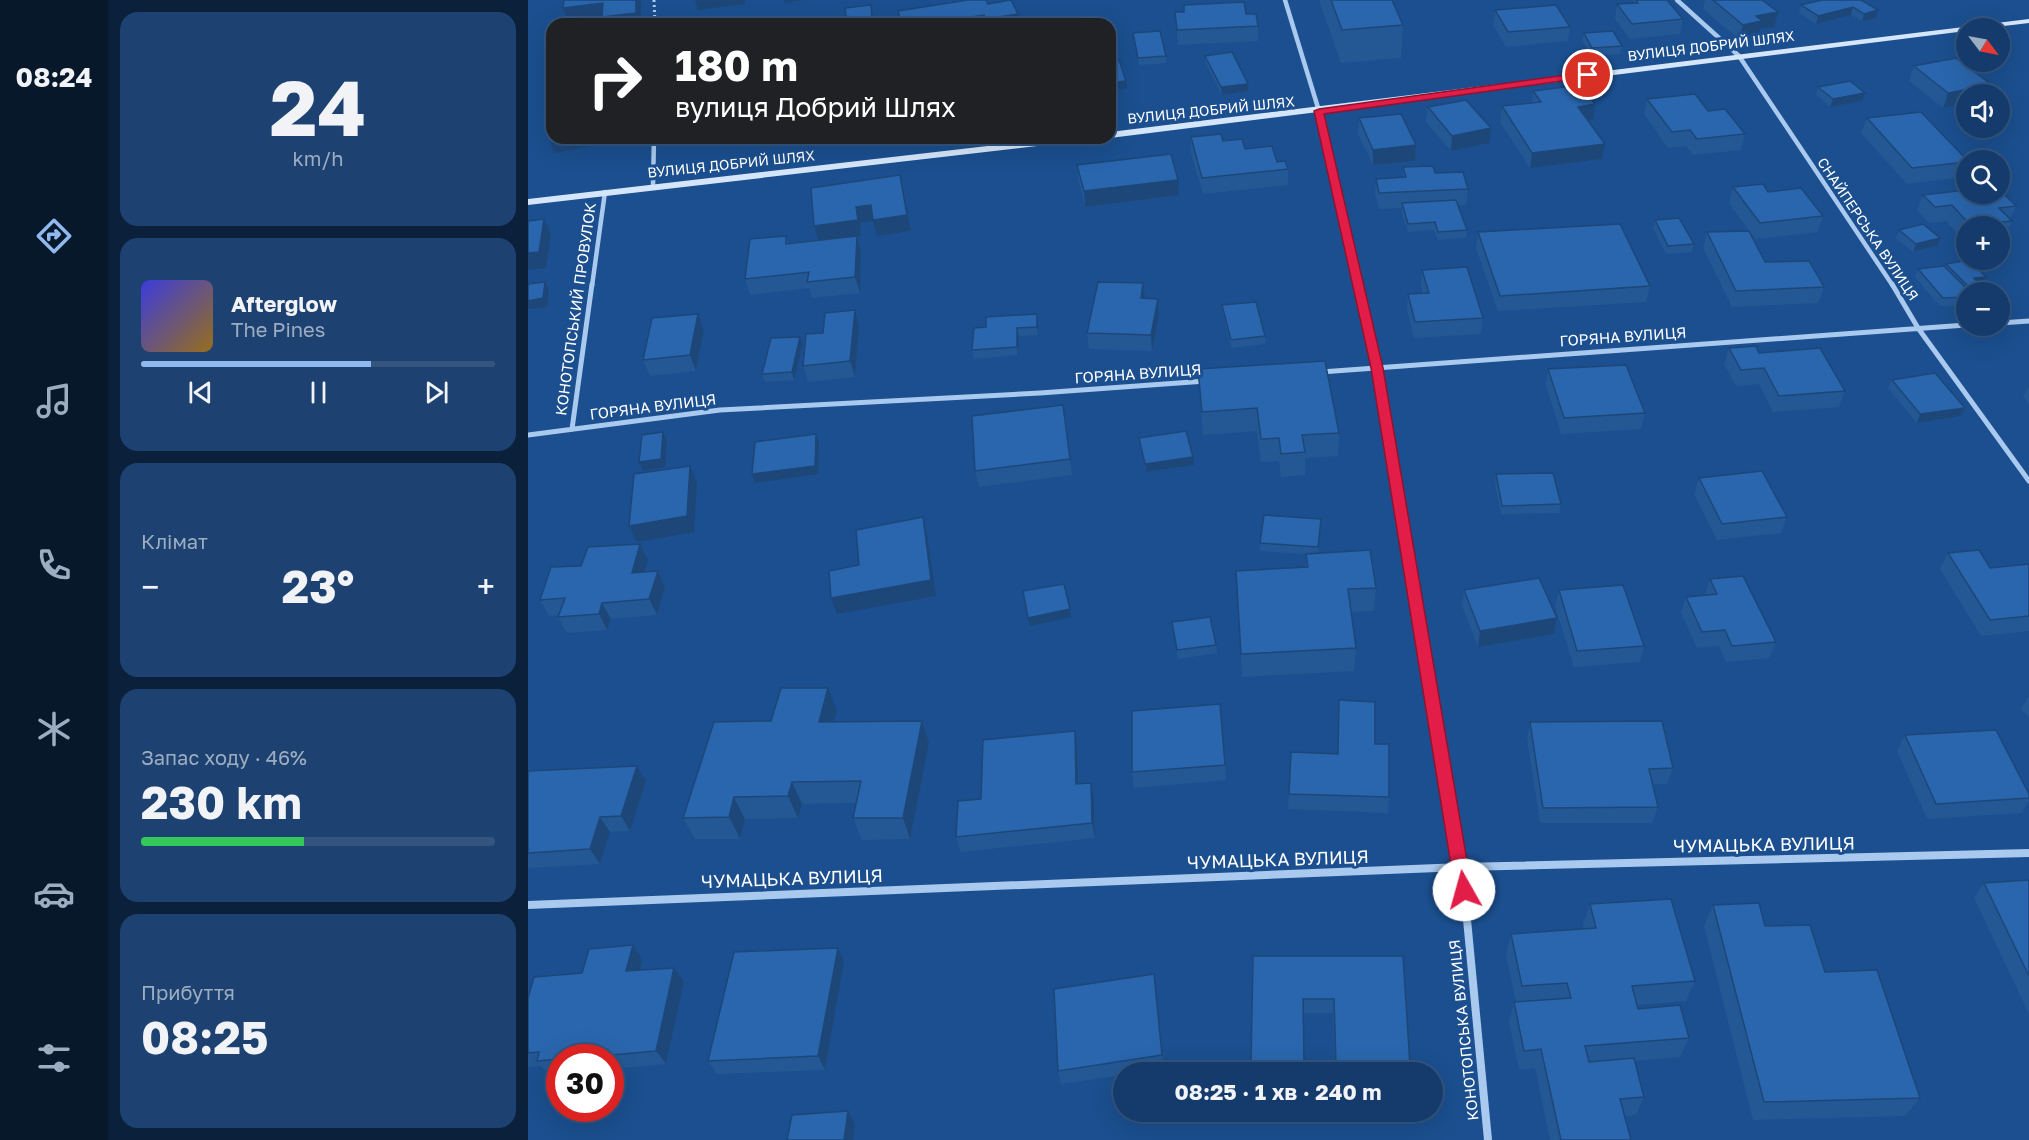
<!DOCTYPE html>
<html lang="uk">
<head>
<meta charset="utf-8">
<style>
  :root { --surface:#143b6b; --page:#1d4271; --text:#f1f3f6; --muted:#9dadc1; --line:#33557e; --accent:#90b9f0 }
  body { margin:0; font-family:"Golos Text",sans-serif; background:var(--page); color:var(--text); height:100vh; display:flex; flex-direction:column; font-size:22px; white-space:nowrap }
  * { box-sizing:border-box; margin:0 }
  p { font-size:20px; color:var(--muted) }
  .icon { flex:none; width:33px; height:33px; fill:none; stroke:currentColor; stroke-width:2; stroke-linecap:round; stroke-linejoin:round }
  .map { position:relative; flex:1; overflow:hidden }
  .side { display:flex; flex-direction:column; gap:12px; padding:12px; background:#0b203b; width:420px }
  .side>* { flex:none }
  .guide { position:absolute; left:18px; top:18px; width:570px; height:126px; border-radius:18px; box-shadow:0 6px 24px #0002,0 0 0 2px var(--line); background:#202124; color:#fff; overflow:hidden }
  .needle { width:39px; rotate:122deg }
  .buttons { position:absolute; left:1428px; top:18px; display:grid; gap:12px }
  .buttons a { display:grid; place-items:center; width:54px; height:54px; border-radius:50%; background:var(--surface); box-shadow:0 6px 24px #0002,0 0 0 2px var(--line); font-size:30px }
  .speed { position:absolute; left:18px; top:1044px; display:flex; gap:12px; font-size:30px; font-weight:700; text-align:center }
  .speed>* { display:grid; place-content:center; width:78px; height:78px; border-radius:50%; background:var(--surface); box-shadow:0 6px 24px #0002,0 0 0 2px var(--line); line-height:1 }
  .speed .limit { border:9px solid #d22; background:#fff; color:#111 }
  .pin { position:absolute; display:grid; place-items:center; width:51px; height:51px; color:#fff; margin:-26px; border:3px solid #fff; border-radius:50%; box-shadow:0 2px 6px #0007 }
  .me { position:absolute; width:66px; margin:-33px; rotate:353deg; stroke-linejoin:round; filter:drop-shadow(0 0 4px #0008) }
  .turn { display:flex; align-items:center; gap:21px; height:126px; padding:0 30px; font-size:27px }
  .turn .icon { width:78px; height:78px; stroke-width:2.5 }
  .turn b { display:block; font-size:42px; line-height:51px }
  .big { font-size:45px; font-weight:700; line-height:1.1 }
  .side .widget { flex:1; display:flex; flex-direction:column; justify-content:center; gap:9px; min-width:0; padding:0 21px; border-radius:18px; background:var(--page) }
  .side .dial { align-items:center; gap:0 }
  .dial b { font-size:78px; line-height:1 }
  .song { display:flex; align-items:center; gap:18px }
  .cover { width:72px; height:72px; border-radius:9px; background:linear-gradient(135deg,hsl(240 70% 55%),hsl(40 70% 35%)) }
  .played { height:6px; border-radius:3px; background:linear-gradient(90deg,var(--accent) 65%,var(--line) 65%) }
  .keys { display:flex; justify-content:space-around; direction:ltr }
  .heat { display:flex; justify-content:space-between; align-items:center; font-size:33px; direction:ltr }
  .charge { height:9px; border-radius:4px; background:linear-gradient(90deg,#34c759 46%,var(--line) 0) }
  .trip { position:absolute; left:585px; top:1062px; width:330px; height:60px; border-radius:30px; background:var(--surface); box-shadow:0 6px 24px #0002,0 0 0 2px var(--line); font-weight:700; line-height:60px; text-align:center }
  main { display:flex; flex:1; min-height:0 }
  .tabs { display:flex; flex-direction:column; width:108px; justify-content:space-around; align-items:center; background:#08182b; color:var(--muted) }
  .tabs .icon { width:42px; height:42px }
  .tabs .selected { color:var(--accent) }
  .tabs b { font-size:27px; color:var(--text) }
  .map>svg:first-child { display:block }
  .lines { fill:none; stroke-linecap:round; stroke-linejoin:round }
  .path { stroke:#a9c9ee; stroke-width:3; stroke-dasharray:2 3; stroke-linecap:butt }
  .street-far2 { stroke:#a9c9ee; stroke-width:4.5 }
  .street-far1 { stroke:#a9c9ee; stroke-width:5 }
  .street { stroke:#a9c9ee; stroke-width:8 }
  .secondary { fill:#d6e6fa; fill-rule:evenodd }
  .wall { fill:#245895 }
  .shaded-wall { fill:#1d4779 }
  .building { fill:#2a66ad; stroke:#1d4779; stroke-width:1.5 }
  .route { fill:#e11d48; stroke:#92132f; stroke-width:1.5 }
  .labels { text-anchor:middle; stroke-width:6; stroke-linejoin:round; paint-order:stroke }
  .far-street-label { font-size:14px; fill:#fff; stroke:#1b4f8f }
  .street-label { font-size:15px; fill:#fff; stroke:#1b4f8f }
  .near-street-label { font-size:18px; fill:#fff; stroke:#1b4f8f }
</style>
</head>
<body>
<main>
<nav class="tabs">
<b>08:24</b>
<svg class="icon selected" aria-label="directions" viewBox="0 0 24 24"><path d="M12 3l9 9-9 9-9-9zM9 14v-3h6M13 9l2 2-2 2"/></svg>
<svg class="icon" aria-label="music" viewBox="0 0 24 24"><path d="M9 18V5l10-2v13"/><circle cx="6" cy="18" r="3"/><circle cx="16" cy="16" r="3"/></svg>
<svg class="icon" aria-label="phone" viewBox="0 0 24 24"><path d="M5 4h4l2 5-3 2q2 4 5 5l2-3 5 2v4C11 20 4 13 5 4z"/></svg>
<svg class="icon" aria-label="climate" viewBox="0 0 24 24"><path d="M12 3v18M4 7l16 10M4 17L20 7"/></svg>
<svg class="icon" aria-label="car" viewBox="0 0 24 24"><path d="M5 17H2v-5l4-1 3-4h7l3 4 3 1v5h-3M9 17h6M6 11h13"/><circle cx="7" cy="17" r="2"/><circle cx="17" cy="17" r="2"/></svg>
<svg class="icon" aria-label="filters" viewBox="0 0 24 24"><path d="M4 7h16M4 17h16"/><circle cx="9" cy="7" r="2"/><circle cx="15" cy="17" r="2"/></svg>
</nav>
<section class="side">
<div class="widget dial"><b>24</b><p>km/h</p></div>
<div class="widget">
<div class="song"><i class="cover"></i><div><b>Afterglow</b><p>The Pines</p></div></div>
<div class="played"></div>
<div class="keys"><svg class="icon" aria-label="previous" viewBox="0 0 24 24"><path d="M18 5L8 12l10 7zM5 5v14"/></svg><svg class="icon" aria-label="pause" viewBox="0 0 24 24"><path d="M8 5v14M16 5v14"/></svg><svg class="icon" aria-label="next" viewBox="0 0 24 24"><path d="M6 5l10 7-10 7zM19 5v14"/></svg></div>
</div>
<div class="widget"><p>Клімат</p>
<div class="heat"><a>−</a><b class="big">23°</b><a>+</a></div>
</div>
<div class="widget"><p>Запас ходу · 46%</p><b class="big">230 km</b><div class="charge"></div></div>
<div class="widget"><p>Прибуття</p><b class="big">08:25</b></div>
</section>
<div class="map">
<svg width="1501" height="1140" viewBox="0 0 1501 1140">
  <rect width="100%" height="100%" fill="#1b4f8f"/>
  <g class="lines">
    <path class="path" d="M126,0L127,24"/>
    <path class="street-far2" d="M757,0L791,111L830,286
      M1149,0L1211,56L1365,286
      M125,186L126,138
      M64,286L77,192"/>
    <path class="street-far1" d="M830,284L849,368L898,657
      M1364,284L1390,328L1501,481
      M1472,323L1501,321
      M793,372L1438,325
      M44,429L64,284
      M0,435L192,410L512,393L678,381"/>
    <path class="street" d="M898,656L934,867L960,1140
      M0,905L934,867L1501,853"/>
    <path class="secondary" d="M1501,19V23L1459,28H1438V31L582,138V132Z
      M530,138H556L552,141L0,205V199Z"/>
  </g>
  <path class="wall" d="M792,0H864L875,25L873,58L813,63L792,3Z
    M1106,0H1139L1155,19L1152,34L1102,39L1087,19L1089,4L1106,3Z
    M1177,0H1234L1246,27L1232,29L1230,36L1211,39L1175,9Z
    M1294,0L1350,10L1348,18L1334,21L1323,15L1288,24L1271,13L1273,5Z
    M460,4L491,24H372L370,11Z
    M656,5L718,14L730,26V41L650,45L647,12H656Z
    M967,10L1042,27L1040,41L978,47L965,25Z
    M605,33L638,56V63L611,65Z
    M1056,33L1094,46L1092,54L1063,56L1054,40Z
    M677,56L720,91L694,95L678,63Z
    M1386,66L1464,85L1460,94H1438V103L1415,108L1381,81Z
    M1290,87L1334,101L1302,107L1288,94Z
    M1005,91L1065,120H1060L1074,159L1002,168L972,122L974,106L1004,103Z
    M1119,99L1180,111L1217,134L1213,150L1165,155L1158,146L1140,148L1116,114Z
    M900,107L961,143L923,151L898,122Z
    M831,118L888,145L887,161L845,165L830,134Z
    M1339,118L1438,160V167L1435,177L1379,184L1333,133Z
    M663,137L695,141L749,162L760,169V185L675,194L663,153Z
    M549,165L651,195L557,207L551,181Z
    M875,167L907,173L940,189L938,205H929L939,230L938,238L910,240L906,230L880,232L873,211L874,208L851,209L847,194L848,179L875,177Z
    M372,175L383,231L349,236L345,221L332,223L333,236H329L333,252L332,293L284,298L281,288L222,295L217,279L258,236L261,243L290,240L286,226Z
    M1205,187L1295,216L1290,232L1227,239L1201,203Z
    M1395,195L1488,206L1482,219L1484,221L1477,236L1472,237V226H1438V241H1436L1418,221L1401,223L1389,210Z
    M1127,220L1166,244L1164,252L1138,254L1125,228Z
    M1371,230L1409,246L1385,252L1368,238Z
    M950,232L1122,286L1118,302L970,311L948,248Z
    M1179,232L1237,262L1296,287L1290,303L1204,307L1175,248Z
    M1418,264L1458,277L1454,285H1453L1460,292H1438V305L1412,306L1387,277L1390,269L1417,267Z
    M894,270L955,318L953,334L886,338L879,310L880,294H895L893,286Z
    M630,299L631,315L624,351L561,349L559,333Z
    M694,305L737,336V344L703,348L695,313Z
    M327,310L331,326L327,377L280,382L275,366Z
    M170,314L176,330L168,371L122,376L115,360Z
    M510,322V335L491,336L490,355L446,359L444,350L446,328Z
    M275,345L266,380L237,382L234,374Z
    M1201,348L1231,353L1317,391L1311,407L1245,412L1231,384L1208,386L1196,364Z
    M670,369L811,433L810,456L777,458V475L753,477L751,461L733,462L729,431L675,435Z
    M1020,369L1117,413L1113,429L1033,434L1018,385Z
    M1364,380L1433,416L1389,423L1360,388Z
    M1501,388V403L1495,397L1499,389Z
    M535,405L544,475L451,487L447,471Z
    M611,438L666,465L618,472Z
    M968,474L1033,504L1031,513L973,514L967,483Z
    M1171,478L1259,517L1253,533L1189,540L1166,494Z
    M793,519L790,553L848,588L846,611L823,612L828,648L826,671L714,677L708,571L778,567V554L732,551V543Z
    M1420,553L1462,568L1501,564V631L1453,636L1412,569Z
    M120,560L117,572L130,571L137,587L129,615L83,619L79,630L39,633L30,617L31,615L21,616L12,600L53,566Z
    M1182,579L1248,642L1241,658L1198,662L1191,646L1169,648L1153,613L1158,597L1177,595Z
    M936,590L1029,618L1026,634L950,647L934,606Z
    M1031,590L1116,646L1112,662L1046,667L1027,606Z
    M644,622L688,645L689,653L650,659Z
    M1501,696V718L1493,709Z
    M811,700L847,744L861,797L860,813L760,809L761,794L810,754Z
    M309,710L306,722L394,721L401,743L382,839L334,840L325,818L328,803L274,804L270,818L217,819L212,839H167L155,818L243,721Z
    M1002,722L1145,768L1139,784H1125L1130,807L1124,823H1012L999,738Z
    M1377,735L1501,794V801L1493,813L1399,819L1369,751Z
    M549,747L551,784L566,798L567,838L433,852L428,837L453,799Z
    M697,765L698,780L606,788L604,772Z
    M109,766L118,781L102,831L82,832L72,864L0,868V771Z
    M1501,880V1014L1446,898L1456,883Z
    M1062,904L1167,981L1158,1001L1109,1005L1110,1009L1161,1038L1152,1057L1107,1061L1116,1097L1108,1115L1097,1116L1103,1140H1022L1007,1068L991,1070L981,1022L986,1002H988L978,955L983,934L1056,929L1055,925Z
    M1185,905L1237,926L1297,972L1392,1098L1377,1116L1225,1120L1176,926Z
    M725,956H875L882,1065L881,1072H807L805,1013H775V1072H724Z
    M114,959L112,970L156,982L138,1064L82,1069V1058H32V1074H21L13,1066L0,1067V998L54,973Z
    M316,962L297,1070L189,1074L180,1061Z
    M626,974L636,1068L609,1072H596V1075L533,1084L530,1071Z"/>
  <path class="shaded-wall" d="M113,0V24H76L74,18L41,22L35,8L75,3Z
    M167,0H217V4L170,10Z
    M256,0H276L257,3Z
    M343,5L346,24H319V23Z
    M1325,7L1323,15L1288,24L1290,16Z
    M1350,10L1348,18L1334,21L1336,14Z
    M1250,12L1246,27L1232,29L1230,36L1211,39L1215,25L1228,16Z
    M490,14L491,24H459L458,19Z
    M456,15L458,24H399Z
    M598,81L599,88L582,90V83Z
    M720,84V91L694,95L693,87Z
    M1464,85L1460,94H1438V103L1415,108L1420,93Z
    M1337,93L1334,101L1302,107L1305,99Z
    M1067,104L1065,120L1047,122L1050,107Z
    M963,128L961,143L923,151L924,136Z
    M24,136V138H89V141L26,153L20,137Z
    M1077,144L1074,159L1002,168L1004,153Z
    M888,145L887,161L845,165V150Z
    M372,175L383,231L349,236L345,221L332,223L333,236H329L333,252L332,293L327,277L291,242L286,226L328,207Z
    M650,180L651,195L557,207L556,191Z
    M16,219L23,234L18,268L0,270V253Z
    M1412,238L1409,246L1385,252L1388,244Z
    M1458,277L1454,285L1443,287L1446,278Z
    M17,282L21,290L19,307L0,309V301Z
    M615,283L617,299L613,298Z
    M630,299L631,315L624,351L623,335Z
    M327,310L331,326L327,377L322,361Z
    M170,314L176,330L168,371L162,355Z
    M509,314L510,322V335L509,327Z
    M489,328L491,336L490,355L489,347Z
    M272,337L275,345L266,380L264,372Z
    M1437,408L1433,416L1389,423L1392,414Z
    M135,432L139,440L137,467L115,471L111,462Z
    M288,434L291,443L290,474L227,483L224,474Z
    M665,457L666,465L618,472L617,464Z
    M162,466L169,482L166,532L109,542L101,526Z
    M395,517L399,534L408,596L309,614L303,598Z
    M112,544L120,560L112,589L104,573Z
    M130,571L137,587L129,615L121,599Z
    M74,603L83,619L79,630L71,614Z
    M542,609L543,617L502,626L500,618Z
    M1029,618L1026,634L950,647L952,631Z
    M300,688L309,710L300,744L291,722Z
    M394,721L401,743L382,839L375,818Z
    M547,731L549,747L551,800L548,784Z
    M109,766L118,781L102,831L93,816Z
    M264,782L274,804L270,818L260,796Z
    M563,783L566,798L567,838L564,823Z
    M206,797L217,819L212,839L201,817Z
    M72,817L82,832L72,864L62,849Z
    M105,945L114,959L109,986L98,971Z
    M310,948L316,962L297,1070L290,1056Z
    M146,968L156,982L138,1064L128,1051Z
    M320,1111L327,1124L325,1140H316Z"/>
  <path class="building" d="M36,0H108V13L74,17L75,3L35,8Z
    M440,0H458L460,4L483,0L490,14L458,19L456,15L399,24H374L370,11Z
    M803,0H864L875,25L814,30Z
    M1108,0H1139L1155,19L1104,24L1089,4L1110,3Z
    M1185,0H1234L1250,12L1228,16L1234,21L1215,25Z
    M1294,0H1333L1350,10L1336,14L1325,7L1290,16L1273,5Z
    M716,2L718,14H728L730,26L649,30L647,12H656V5Z
    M343,5L344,20L319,23L317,8Z
    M1028,5L1042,27L980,32L967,10Z
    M632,31L638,56L610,58L605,33Z
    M1085,31L1094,46L1064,48L1056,33Z
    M704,52L720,84L693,87L677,56Z
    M1428,58L1464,85L1420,93L1386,66Z
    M591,60L598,81L582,83V61Z
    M1322,81L1337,93L1305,99L1290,87Z
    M1053,85L1067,104L1050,107L1077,144L1004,153L974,106L1013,102L1005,91Z
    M1167,94L1180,111L1197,109L1217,134L1169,139L1162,130L1144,132L1119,99Z
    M938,100L963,128L924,136L900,107Z
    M24,112V136L20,137L18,113Z
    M1393,112L1439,160H1438V162L1384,168L1339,118Z
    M873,114L888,145L845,150L831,118Z
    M693,134L695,141L714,139L717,149L744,146L749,162L757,161L760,169L674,178L663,137Z
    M643,154L650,180L556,191L549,165Z
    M905,166L907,173L935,172L940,189L851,193L848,179L878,177L875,167Z
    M372,175L379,215L345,220L343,205L328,207L330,220L286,226L283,188Z
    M1235,184L1240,192L1273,188L1295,216L1232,223L1205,187Z
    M1438,190V194H1472V190L1488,206L1471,208L1484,221L1442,225L1424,205L1407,207L1395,195Z
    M928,200L939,230L910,232L907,222L880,224L874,203Z
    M1151,218L1166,244L1140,246L1127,220Z
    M16,219L11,252L0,253V221Z
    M1092,224L1122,286L972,296L950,232Z
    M1395,224L1412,238L1388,244L1371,230Z
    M1221,231L1237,262L1281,261L1296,287L1208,291L1179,232Z
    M258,236V244L329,236L327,277L279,282L281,272L217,279L222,239Z
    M1441,260L1458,277L1446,278L1460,292H1446L1418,264Z
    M1416,266L1442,292H1438V297L1415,298L1390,269Z
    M939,267L955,318L887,322L880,294L901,293L894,270Z
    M17,282L15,298L0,301V284Z
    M570,282L615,283L613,298L630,299L623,335L559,333Z
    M728,302L737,336L703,340L694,305Z
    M327,310L322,361L275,366L278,334L295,333L297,313Z
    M170,314L162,355L115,360L124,318Z
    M509,314V327L489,328V347L444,350L446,328L458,327V317Z
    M272,337L264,372L234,374L243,338Z
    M1228,346L1231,353L1292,348L1317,391L1251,396L1236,368L1213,370L1201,348Z
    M797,361L811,433L774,435L777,452L753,454L751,438L733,439L729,408L674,412L670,369Z
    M1098,365L1117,413L1036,418L1020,369Z
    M1407,373L1437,408L1392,414L1364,380Z
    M535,405L542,459L447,471L444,416Z
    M658,431L665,457L617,464L611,438Z
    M135,432L133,459L111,462L114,435Z
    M288,434L287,466L224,474L227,442Z
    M162,466L159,516L101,526L106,474Z
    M1234,471L1259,517L1194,524L1171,478Z
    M1025,473L1033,504L974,506L968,474Z
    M736,515L793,519L790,547L732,543Z
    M395,517L403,580L303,598L301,571L331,565L328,530Z
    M112,544L104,573L130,571L121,599L74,603L71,614L30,617L37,598L12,600L23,567L53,566L60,547Z
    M842,550L848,588L820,589L828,648L713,654L708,571L780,567L778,554Z
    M1451,550L1462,568L1501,564V616L1462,620L1420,553Z
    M1215,576L1248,642L1204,646L1197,630L1174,632L1158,597L1189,594L1182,579Z
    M1011,578L1029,618L952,631L936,590Z
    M536,584L542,609L500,618L495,591Z
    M1095,585L1116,646L1049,651L1031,590Z
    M682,617L688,645L649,650L644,622Z
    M253,688H300L291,722L394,721L375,818H325L333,781L264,782L260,796L206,797L201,817L155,818L186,722L243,721Z
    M811,700L847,702V744H861V797L761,794L763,752L810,754Z
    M692,704L697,765L604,772V711Z
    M1134,721L1145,768L1121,769L1130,807L1015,808L1002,722Z
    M1468,730L1501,794V798L1408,804L1377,735Z
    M547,731L548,784L563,783L564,823L428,837L430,801L453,799L455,740Z
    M109,766L93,816L72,817L62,849L0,853V771Z
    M1501,880V976L1456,883Z
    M1143,899L1167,981L1104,986L1110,1009L1152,1005L1161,1038L1057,1046L1061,1062L1106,1058L1116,1097L1092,1099L1103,1140H1033L1013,1049L996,1051L986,1002L1043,998L1039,983L994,986L983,934L1068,928L1062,904Z
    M1231,903L1237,926L1282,925L1297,972L1349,970L1392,1098L1236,1102L1185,905Z
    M105,945L98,971L146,968L128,1051L50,1058H32V1059L9,1061L11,1052L0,1053V998L6,977L54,973L61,949Z
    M310,948L290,1056L180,1061L206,952Z
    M725,956H875L882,1065H808L806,999H775L776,1062H723Z
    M626,974L634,1055L530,1071L526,989Z
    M320,1111L316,1140H259L264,1115Z"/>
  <path class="route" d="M1060,72L1063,73V77L796,114L855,368L944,890L942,895L936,897L930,895L927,890L843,368L786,111L791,109Z"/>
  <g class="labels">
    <g class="far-street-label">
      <text transform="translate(1183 46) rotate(-7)" y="5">ВУЛИЦЯ ДОБРИЙ ШЛЯХ</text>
      <text transform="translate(683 110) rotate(-6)" y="5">ВУЛИЦЯ ДОБРИЙ ШЛЯХ</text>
      <text transform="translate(203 164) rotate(-6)" y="5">ВУЛИЦЯ ДОБРИЙ ШЛЯХ</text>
      <text transform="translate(1340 229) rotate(56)" y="5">СНАЙПЕРСЬКА ВУЛИЦЯ</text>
    </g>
    <g class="street-label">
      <text transform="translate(48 309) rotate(-82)" y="5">КОНОТОПСЬКИЙ ПРОВУЛОК</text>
      <text transform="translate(1095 337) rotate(-4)" y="5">ГОРЯНА ВУЛИЦЯ</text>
      <text transform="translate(610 374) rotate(-4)" y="5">ГОРЯНА ВУЛИЦЯ</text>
      <text transform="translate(125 407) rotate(-7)" y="5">ГОРЯНА ВУЛИЦЯ</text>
      <text transform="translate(936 1030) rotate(-96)" y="5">КОНОТОПСЬКА ВУЛИЦЯ</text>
    </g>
    <g class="near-street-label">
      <text transform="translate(1236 845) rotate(-1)" y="6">ЧУМАЦЬКА ВУЛИЦЯ</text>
      <text transform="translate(750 860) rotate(-2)" y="6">ЧУМАЦЬКА ВУЛИЦЯ</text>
      <text transform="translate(264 879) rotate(-2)" y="6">ЧУМАЦЬКА ВУЛИЦЯ</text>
    </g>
  </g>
</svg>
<div class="buttons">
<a><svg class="needle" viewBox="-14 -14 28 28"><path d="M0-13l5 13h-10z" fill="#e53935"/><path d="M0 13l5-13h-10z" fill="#9dadc1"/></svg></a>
<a><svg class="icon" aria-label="sound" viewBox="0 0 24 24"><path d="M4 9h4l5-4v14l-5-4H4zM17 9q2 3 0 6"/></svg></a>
<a><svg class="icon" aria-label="search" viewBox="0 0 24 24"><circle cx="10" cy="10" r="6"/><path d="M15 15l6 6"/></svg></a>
<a>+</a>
<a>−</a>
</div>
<div class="speed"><div class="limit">30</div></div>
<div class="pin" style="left:1060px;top:75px;background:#d93025"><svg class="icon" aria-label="arrive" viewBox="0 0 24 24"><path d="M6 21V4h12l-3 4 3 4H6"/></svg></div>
<svg class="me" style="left:936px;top:890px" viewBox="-20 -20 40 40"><circle r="19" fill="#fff"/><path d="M0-13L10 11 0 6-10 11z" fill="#e11d48"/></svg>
<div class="trip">08:25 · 1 хв · 240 m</div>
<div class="guide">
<div class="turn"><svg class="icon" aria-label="right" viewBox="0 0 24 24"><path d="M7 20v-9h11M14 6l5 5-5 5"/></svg><div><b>180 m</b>вулиця Добрий Шлях</div></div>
</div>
</div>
</main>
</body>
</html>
